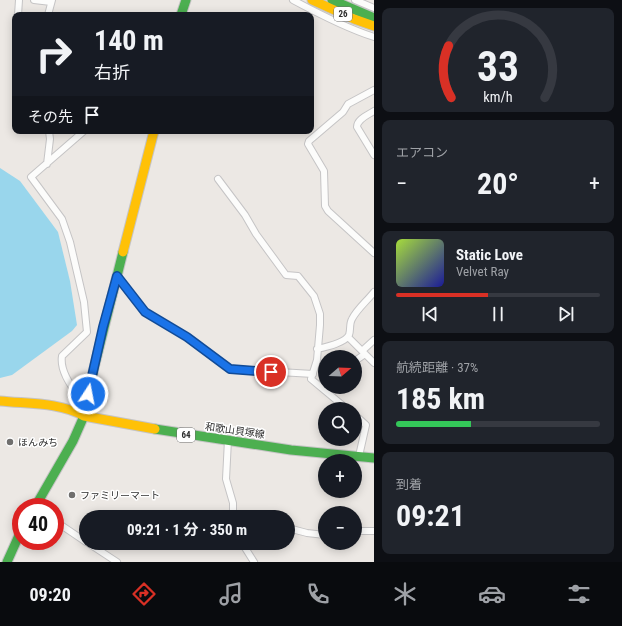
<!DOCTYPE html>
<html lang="ja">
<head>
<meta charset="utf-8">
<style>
  :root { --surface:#171b24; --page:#20242c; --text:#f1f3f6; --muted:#9ea1a6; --line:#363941; --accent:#d93025 }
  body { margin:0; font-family:"Roboto Condensed","Noto Sans JP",sans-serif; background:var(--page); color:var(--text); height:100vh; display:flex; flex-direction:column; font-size:15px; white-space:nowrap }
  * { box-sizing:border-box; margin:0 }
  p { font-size:13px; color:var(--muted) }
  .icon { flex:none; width:22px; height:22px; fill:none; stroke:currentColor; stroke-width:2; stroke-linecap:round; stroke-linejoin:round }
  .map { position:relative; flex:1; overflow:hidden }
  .sheet { display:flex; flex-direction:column; gap:8px; padding:8px; background:#0d0f14; width:248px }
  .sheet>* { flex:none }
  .top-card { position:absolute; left:12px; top:12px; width:302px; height:122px; border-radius:8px; box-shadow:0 2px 10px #0003; background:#171b24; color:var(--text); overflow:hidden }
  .needle { width:26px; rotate:71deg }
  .controls { position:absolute; left:318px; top:350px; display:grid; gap:8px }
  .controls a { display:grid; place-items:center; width:44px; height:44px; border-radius:50%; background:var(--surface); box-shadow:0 2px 10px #0003; font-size:20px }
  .speed { position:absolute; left:12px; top:498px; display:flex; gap:8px; font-size:20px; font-weight:700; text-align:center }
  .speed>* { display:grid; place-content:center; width:52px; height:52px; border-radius:50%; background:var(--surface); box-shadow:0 2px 10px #0003; line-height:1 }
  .speed .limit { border:6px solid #d22; background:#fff; color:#111 }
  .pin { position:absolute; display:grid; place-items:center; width:34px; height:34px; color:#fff; margin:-17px; border:2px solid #fff; border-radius:50%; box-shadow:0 1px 4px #0007 }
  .me { position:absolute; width:44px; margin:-22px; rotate:11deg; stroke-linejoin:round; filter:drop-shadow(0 0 3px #0008) }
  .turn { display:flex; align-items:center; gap:14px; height:84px; padding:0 16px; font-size:18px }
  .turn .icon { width:52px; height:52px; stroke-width:2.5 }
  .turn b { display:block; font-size:28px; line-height:34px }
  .then { display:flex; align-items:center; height:38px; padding:0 16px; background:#0003; gap:8px; font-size:15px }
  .big { font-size:30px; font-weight:700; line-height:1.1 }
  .sheet .widget { flex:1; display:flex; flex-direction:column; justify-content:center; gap:6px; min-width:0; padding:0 14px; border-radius:8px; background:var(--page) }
  .sheet .dial { align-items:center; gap:0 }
  .dial svg { height:104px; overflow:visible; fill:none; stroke:var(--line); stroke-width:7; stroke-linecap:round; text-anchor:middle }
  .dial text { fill:var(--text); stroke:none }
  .song { display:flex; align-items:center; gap:12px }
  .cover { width:48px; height:48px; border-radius:6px; background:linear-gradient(135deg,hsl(80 70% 55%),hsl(240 70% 35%)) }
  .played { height:4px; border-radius:2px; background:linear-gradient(90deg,var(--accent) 45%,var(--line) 45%) }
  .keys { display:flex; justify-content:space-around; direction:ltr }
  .heat { display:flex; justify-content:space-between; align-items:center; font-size:22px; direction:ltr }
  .charge { height:6px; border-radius:3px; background:linear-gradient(90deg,#34c759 37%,var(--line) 0) }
  .trip { position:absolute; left:79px; top:510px; width:216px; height:40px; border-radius:20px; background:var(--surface); box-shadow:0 2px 10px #0003; font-weight:700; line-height:40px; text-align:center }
  .menu { display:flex; height:64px; justify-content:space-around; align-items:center; background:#090b0e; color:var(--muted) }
  .menu .icon { width:28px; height:28px }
  .menu .on { color:var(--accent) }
  .menu b { font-size:18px; color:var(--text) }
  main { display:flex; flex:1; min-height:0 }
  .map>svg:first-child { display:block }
  .water { fill:#99d6ec }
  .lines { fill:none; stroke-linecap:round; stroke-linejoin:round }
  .street-casing { stroke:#c5c4c5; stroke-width:8 }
  .fast-casing { stroke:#c5c4c5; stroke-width:11 }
  .slow-casing { stroke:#c5c4c5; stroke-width:11 }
  .street { stroke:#fcfcfb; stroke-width:6 }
  .fast { stroke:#4caf50; stroke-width:9 }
  .slow { stroke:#ffc107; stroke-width:9 }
  .route-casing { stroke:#114b97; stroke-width:10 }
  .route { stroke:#1a73e8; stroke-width:7 }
  .poi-dot { fill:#706f6e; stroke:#fff; stroke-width:1.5 }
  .labels { text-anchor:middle; stroke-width:3; stroke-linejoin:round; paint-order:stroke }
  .shield { fill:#fff; stroke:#6d6d6d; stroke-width:1 }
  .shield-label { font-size:9px; font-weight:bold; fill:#2e2e2e }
  .street-label { font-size:10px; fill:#2e2e2e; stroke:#fff }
  .poi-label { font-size:10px; fill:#2e2e2e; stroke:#fff; text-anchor:start }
</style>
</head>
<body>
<main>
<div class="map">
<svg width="374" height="562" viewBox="0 0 374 562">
  <rect width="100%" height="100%" fill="#ece8e4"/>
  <path class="water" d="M0,168L20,181L58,232L70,281L77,325L72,331L12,375L0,378Z"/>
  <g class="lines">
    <g class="street-casing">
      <path id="street" d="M34,0L51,2
        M293,0C319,14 346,28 374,37
        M355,0L374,8
        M18,15L19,0
        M48,15L52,0
        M374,90L348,104L343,112L309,141L308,144L324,171L325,206L328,211L374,253
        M374,111C368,115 357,119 357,127L374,155
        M84,131L31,177L62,219L70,242L84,302L87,332L62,356C59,374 77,393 86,408
        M47,164L50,139L49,131
        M218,179L245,215L256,234L286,275L298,276L314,296L320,314V325L317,360L311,379L347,409
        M117,276L145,312L187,337L230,369L313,374
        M348,337L374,363
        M317,349C326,347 345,343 349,335C351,330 349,324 352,319C357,309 367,301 374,292
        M362,351L374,340
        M355,361L365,354
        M355,415L366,425L359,456
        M228,440L226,479L233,503V517
        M55,521L86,542
        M288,528L307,533L325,535
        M355,531H374
        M88,543L117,562
        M242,543L254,562
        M92,546L101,543"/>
    </g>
    <g class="fast-casing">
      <path id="fast" d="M332,0L374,18
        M181,15L186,0
        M155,429L291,450L374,458
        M35,507L73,441L84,416L94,368L123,252
        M7,562L21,531"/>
    </g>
    <g class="slow-casing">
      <path id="slow" d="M312,0L354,19L374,26
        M123,252L154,131
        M0,401C27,404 60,402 84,416L155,429"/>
    </g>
    <use href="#street" class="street"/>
    <use href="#fast" class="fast"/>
    <use href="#slow" class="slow"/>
  </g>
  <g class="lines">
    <g class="route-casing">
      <path id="route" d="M88,394L103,327L117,276L145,312L187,337L230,369L271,372"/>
    </g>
    <use href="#route" class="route"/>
  </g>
  <g class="poi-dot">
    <circle cx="10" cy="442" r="4"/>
    <circle cx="72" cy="495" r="4"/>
  </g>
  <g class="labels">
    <g class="shield">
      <rect x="334" y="7" width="18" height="14" rx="3"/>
      <rect x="177" y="428" width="18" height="14" rx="3"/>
    </g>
    <g class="shield-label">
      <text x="343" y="17">26</text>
      <text x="186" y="438">64</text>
    </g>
    <g class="street-label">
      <text transform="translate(235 430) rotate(8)" y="4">和歌山貝塚線</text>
    </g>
    <g class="poi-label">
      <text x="18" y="446">ほんみち</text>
      <text x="80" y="499">ファミリーマート</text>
    </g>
  </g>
</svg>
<div class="controls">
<a><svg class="needle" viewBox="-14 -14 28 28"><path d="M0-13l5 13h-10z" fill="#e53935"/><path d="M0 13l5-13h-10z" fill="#9ea1a6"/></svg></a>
<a><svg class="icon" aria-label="search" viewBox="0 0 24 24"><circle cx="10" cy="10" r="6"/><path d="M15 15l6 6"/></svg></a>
<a>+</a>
<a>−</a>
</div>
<div class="speed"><div class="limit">40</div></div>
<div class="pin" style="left:271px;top:372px;background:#d93025"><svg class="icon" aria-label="arrive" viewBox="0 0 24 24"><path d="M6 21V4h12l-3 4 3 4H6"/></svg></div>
<svg class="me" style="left:88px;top:394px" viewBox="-20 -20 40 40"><circle r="17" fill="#1a73e8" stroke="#fff" stroke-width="3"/><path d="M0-11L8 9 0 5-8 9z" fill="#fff"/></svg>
<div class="trip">09:21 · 1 分 · 350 m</div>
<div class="top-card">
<div class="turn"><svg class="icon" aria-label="right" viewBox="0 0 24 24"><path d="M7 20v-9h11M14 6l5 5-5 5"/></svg><div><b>140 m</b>右折</div></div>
<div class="then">その先<svg class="icon" aria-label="arrive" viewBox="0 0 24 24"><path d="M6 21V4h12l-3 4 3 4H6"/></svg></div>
</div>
</div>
<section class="sheet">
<div class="widget dial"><svg viewBox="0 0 100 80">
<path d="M14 69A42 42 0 1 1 86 69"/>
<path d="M14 69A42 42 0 0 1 12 29" stroke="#d93025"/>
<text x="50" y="56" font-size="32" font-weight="700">33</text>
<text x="50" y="72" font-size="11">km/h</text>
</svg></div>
<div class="widget"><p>エアコン</p>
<div class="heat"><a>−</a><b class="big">20°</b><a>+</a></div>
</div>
<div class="widget">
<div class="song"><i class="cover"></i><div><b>Static Love</b><p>Velvet Ray</p></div></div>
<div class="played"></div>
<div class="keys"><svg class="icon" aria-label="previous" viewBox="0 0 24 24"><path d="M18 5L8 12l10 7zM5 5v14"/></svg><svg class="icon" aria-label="pause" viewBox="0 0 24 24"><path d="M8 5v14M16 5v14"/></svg><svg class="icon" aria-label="next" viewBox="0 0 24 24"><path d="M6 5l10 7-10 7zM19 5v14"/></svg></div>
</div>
<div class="widget"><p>航続距離 · 37%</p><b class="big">185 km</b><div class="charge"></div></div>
<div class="widget"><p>到着</p><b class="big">09:21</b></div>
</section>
</main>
<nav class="menu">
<b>09:20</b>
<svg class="icon on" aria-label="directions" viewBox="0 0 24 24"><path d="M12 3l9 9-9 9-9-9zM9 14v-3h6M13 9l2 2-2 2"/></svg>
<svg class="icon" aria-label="music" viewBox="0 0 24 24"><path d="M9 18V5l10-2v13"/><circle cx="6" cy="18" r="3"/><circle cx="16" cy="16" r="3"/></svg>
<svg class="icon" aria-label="phone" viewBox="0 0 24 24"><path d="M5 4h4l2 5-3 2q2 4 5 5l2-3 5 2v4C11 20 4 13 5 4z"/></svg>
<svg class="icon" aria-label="climate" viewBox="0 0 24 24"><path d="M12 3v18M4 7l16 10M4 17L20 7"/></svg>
<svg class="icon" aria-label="car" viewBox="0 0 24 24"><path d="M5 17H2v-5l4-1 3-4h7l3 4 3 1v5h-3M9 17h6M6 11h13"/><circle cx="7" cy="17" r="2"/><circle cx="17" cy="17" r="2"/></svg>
<svg class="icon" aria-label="filters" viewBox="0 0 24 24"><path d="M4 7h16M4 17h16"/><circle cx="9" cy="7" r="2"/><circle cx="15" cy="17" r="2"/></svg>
</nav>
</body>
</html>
